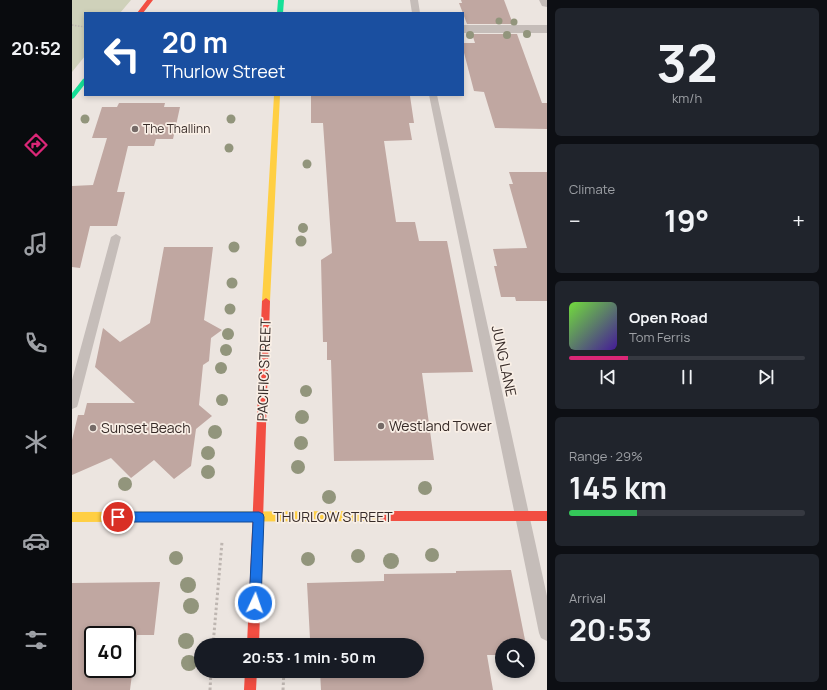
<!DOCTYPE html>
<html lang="en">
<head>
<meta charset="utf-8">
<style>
  :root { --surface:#171b24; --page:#20242c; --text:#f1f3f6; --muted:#9ea1a6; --line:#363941; --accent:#db2777 }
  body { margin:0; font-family:Manrope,sans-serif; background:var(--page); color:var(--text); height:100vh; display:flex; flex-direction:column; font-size:15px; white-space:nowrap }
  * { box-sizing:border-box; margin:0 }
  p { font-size:13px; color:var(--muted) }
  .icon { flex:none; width:22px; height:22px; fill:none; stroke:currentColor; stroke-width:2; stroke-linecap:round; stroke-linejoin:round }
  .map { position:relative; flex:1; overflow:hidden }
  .panel { display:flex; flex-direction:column; gap:8px; padding:8px; background:#0d0f14; width:280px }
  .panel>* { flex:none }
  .guide { position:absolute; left:12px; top:12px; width:380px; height:84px; border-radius:0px; box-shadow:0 2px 6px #0003; background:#1a4fa0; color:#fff; overflow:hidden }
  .tools { position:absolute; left:423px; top:638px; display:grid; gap:8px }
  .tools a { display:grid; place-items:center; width:40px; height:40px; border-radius:50%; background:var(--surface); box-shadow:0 2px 6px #0003; font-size:20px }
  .speed { position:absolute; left:12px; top:626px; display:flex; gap:8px; font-size:20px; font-weight:700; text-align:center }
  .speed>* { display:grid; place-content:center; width:52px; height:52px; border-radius:50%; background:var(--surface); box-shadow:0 2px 6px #0003; line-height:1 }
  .speed .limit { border:2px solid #111; border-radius:6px; background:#fff; color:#111 }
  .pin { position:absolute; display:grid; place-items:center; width:34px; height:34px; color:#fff; margin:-17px; border:2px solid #fff; border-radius:50%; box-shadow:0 1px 4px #0007 }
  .me { position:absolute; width:44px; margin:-22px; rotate:3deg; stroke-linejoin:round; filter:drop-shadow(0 0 3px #0008) }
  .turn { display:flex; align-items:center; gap:14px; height:84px; padding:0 12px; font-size:18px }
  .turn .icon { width:52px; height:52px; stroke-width:2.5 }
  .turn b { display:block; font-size:28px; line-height:34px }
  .big { font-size:30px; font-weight:700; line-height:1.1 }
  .panel .tile { flex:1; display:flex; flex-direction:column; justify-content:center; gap:6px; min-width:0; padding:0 14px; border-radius:6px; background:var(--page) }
  .panel .dial { align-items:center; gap:0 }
  .dial b { font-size:52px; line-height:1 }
  .song { display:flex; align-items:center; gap:12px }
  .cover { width:48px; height:48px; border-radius:6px; background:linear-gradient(135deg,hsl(100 70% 55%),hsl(260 70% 35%)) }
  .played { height:4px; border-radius:2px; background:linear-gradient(90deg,var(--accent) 25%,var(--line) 25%) }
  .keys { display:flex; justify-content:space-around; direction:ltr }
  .heat { display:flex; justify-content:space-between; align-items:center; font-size:22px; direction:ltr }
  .charge { height:6px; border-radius:3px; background:linear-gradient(90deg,#34c759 29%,var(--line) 0) }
  .trip { position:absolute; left:122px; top:638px; width:230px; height:40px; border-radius:20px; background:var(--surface); box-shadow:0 2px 6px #0003; font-weight:700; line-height:40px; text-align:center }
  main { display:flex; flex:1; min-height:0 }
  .dock { display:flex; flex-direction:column; width:72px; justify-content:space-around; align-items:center; background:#090b0e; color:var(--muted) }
  .dock .icon { width:28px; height:28px }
  .dock .selected { color:var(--accent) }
  .dock b { font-size:18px; color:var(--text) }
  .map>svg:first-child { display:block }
  .green { fill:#cfd1ba }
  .building { fill:#c0a7a1; fill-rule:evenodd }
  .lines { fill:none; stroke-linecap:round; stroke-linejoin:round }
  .path-far1 { stroke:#beb6b1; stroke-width:1.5; stroke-dasharray:1.5 1.5; stroke-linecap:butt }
  .path { stroke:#beb6b1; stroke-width:3; stroke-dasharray:2.5 2.5; stroke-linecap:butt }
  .lane { fill:#c5bdb9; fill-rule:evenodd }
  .street { fill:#c5bdb9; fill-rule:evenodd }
  .fast { fill:#16e098; fill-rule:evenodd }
  .slow { fill:#ffcf43; fill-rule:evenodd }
  .jam { fill:#f24e42; fill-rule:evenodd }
  .tree { fill:#92957c }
  .route { fill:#1a73e8; stroke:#114b97 }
  .poi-dot { fill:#766b68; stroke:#f9efe6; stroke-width:1.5 }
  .labels { text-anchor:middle; stroke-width:3.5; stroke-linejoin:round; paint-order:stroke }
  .far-poi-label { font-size:12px; fill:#362a27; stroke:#f9efe6; text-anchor:start }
  .street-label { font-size:14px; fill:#362a27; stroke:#f9efe6 }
  .poi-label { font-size:14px; fill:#362a27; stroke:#f9efe6; text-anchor:start }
</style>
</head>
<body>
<main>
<nav class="dock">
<b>20:52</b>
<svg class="icon selected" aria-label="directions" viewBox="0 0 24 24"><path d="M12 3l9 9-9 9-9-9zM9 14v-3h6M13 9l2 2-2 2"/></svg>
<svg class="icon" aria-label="music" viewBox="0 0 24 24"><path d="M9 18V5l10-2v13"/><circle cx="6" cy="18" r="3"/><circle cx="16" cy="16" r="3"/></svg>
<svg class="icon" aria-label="phone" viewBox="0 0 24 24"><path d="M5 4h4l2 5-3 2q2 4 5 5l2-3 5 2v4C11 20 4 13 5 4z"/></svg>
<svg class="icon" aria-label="climate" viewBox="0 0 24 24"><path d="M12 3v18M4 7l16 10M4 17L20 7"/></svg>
<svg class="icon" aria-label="car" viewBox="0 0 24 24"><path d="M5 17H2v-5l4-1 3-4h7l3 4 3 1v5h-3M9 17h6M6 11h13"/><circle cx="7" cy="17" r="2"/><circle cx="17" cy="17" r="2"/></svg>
<svg class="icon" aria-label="filters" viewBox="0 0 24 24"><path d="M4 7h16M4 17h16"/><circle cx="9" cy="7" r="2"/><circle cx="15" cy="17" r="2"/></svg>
</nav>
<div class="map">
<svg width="475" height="690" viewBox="0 0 475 690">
  <rect width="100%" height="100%" fill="#ece5e0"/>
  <path class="green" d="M0,0H59L48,13H13V56L0,72Z"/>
  <path class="building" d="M389,0H432L441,24H395L387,3H390Z
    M400,34H445L470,103H475V129L423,128L412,92L402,91L391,49V43H403Z
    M239,96H338L342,123H337L340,140L312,141L324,222H343L347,241H375L401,372L350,373L362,460L262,461L259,360H255V342H251L249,260L260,253L251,123H239Z
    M47,103H93L92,107H108L101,139H84L82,146H56L45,192H53L45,226H18L8,268L0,267V186L21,185L35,138H20L30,107H45Z
    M437,172H475V301H444L443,297H429L422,266H425L421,249L455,248L437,184H441Z
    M92,247H141L132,320L150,330L139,338L137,361L131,365L127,405L140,416L124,429L119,466L102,479L82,460L59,478L39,458L0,475V440L6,415H12L15,403H63L23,367L31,328L48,342L78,323Z
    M439,570L454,645H430V655H415L421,690H249L248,671H345V645H248L247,639H238L235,583L312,581V574L384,573V571Z
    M88,582L82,635H65L58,690H0V583ZM21,635H55V669H21Z"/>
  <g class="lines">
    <path class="path-far1" d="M0,25L13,27"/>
    <path class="path" d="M141,645L150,542
      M138,690L139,671
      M211,690L212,671"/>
    <path class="lane" d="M338,0H346L348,13H340Z
      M357,95H365L475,596V641L469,638L467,633Z
      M44,234L49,237L6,404L5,407L0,409V380L39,237Z"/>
    <path class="street" d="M467,0H475V7L470,6Z
      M391,25H475V33H391Z"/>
    <path class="fast" d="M206,0H212L211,13H205Z
      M13,78V84L2,98L0,99V93L11,79Z"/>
    <path class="slow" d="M202,95H208L198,301L194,304L190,301Z
      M308,511L312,513L313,516L312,519L308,521L0,522V512Z"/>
    <path class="jam" d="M75,0H81L71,13H65Z
      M194,298L198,301L187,645H175L190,301Z
      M308,511H475V521H308L304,519L303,516L304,513Z
      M173,671H185L184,690H172Z"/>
  </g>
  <g class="tree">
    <circle cx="427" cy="21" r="3.5"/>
    <circle cx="442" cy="22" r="3.5"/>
    <circle cx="455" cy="34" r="4"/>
    <circle cx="398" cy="35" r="4"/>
    <circle cx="435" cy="35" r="4"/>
    <circle cx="13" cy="119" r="4.5"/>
    <circle cx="159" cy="119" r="4.5"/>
    <circle cx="157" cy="148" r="4.5"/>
    <circle cx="235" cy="164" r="4.5"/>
    <circle cx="231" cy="228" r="5"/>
    <circle cx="229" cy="241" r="5.5"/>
    <circle cx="162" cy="247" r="5.5"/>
    <circle cx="160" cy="283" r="5.5"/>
    <circle cx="158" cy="309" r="5.5"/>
    <circle cx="156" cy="334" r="6"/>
    <circle cx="154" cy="350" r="6"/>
    <circle cx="149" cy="368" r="6"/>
    <circle cx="234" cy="391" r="6"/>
    <circle cx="150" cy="400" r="6"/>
    <circle cx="230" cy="417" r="7"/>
    <circle cx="143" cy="432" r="7"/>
    <circle cx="229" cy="443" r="7"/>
    <circle cx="136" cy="453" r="7"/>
    <circle cx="226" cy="467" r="7"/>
    <circle cx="136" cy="472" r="7"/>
    <circle cx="53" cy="484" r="7"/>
    <circle cx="353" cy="488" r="7"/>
    <circle cx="257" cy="497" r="7"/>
    <circle cx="360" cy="555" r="7"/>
    <circle cx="286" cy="556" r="7"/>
    <circle cx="104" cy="558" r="7"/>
    <circle cx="236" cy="559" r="7"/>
    <circle cx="319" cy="561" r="8"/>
    <circle cx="116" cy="585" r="8"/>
    <circle cx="119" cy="606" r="8"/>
    <circle cx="114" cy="641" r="8"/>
    <circle cx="117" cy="663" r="8"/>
  </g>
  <path class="route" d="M46,512H187L191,514L192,517L189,603L187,607L183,609L179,607L177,603L181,522H46L42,521L41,517L42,514Z"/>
  <g class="poi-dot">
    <circle cx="63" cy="129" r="4"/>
    <circle cx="309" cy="426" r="4"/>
    <circle cx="21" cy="428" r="4"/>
  </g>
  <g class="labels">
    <g class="far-poi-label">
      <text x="71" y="133">The Thallinn</text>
    </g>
    <g class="street-label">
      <text transform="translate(432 361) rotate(78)" y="5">JUNG LANE</text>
      <text transform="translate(192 370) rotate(-88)" y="5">PACIFIC STREET</text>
      <text x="261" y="522">THURLOW STREET</text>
    </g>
    <g class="poi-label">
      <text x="317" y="431">Westland Tower</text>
      <text x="29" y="433">Sunset Beach</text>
    </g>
  </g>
</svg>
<div class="tools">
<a><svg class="icon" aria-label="search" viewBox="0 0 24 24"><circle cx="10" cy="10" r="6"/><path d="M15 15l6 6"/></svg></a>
</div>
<div class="speed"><div class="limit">40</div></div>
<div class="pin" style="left:46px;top:517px;background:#d93025"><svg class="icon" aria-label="arrive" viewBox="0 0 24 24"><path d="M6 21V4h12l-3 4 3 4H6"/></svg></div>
<svg class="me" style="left:183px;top:603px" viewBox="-20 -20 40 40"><circle r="17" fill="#1a73e8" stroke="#fff" stroke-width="3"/><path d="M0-11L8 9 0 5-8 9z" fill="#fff"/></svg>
<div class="trip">20:53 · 1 min · 50 m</div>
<div class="guide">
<div class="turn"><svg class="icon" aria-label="left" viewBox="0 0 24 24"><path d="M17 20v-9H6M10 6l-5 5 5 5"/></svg><div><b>20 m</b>Thurlow Street</div></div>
</div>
</div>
<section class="panel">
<div class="tile dial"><b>32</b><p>km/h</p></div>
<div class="tile"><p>Climate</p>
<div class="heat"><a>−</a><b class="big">19°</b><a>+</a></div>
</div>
<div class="tile">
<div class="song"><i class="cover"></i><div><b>Open Road</b><p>Tom Ferris</p></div></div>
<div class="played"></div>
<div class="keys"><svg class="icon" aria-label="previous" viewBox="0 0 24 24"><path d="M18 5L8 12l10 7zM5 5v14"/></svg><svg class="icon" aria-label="pause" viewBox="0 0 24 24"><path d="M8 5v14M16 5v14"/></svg><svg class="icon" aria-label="next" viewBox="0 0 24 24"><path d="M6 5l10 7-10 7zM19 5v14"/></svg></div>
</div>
<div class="tile"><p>Range · 29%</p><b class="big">145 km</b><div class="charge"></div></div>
<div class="tile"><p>Arrival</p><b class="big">20:53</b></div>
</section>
</main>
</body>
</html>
